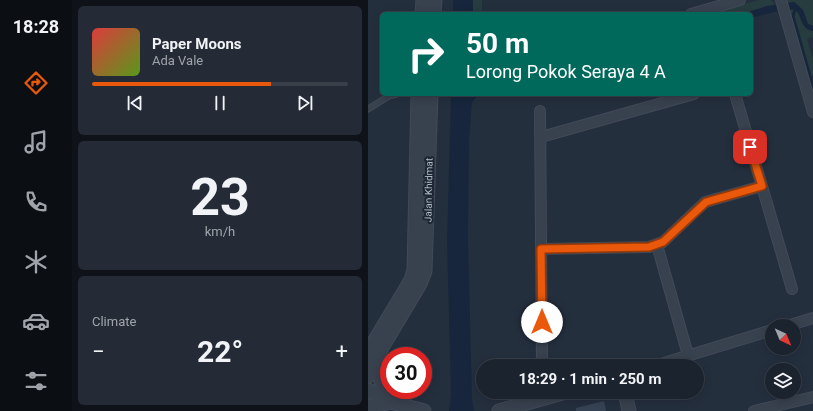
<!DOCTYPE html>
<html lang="en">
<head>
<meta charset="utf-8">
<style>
  :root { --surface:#1b232e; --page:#242b36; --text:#f1f3f6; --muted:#a0a4aa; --line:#39404a; --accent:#ea580c }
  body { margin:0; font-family:Roboto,sans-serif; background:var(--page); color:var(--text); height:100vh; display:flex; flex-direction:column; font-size:15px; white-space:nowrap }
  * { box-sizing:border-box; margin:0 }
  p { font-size:13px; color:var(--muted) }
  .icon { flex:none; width:22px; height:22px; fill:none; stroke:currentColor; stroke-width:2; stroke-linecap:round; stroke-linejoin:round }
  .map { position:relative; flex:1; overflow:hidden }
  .sheet { display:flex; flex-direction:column; gap:6px; padding:6px; background:#0f1319; width:296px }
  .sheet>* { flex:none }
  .banner { position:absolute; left:12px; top:12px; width:373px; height:84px; border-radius:6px; box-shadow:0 2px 10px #0003,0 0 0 1px var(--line); background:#00695c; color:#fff; overflow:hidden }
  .needle { width:26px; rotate:136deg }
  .fabs { position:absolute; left:397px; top:319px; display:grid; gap:8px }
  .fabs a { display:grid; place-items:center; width:36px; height:36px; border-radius:50%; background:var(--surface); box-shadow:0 2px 10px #0003,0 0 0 1px var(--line); font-size:20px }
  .speed { position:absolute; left:12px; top:347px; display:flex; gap:8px; font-size:20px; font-weight:700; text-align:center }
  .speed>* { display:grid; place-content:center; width:52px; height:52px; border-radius:50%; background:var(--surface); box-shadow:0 2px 10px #0003,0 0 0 1px var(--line); line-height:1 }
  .speed .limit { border:6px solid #d22; background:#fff; color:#111 }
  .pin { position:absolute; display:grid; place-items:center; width:34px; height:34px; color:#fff; margin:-17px; border-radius:8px; box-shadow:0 2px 6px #0006 }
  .me { position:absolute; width:44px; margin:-22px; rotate:0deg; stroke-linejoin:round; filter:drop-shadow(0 0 3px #0008) }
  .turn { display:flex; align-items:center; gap:14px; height:84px; padding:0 20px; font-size:18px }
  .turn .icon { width:52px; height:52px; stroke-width:2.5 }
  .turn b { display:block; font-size:28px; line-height:34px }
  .big { font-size:30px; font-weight:700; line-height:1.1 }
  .sheet .tile { flex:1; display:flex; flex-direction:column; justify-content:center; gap:6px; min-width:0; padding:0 14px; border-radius:6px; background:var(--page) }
  .sheet .dial { align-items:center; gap:0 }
  .dial b { font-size:52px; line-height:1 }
  .song { display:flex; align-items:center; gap:12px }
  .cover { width:48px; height:48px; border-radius:6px; background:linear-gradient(135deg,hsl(0 70% 55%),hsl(90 70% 35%)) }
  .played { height:4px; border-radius:2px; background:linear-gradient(90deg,var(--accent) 70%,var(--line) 70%) }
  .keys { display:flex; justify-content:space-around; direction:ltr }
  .heat { display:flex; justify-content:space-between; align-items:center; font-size:22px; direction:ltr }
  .trip { position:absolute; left:108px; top:359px; width:228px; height:40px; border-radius:20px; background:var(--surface); box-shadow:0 2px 10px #0003,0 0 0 1px var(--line); font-weight:700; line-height:40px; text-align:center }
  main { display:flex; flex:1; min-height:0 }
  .tab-bar { display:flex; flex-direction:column; width:72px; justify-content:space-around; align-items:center; background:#0b0e12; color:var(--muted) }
  .tab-bar .icon { width:28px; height:28px }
  .tab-bar .on { color:var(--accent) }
  .tab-bar b { font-size:18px; color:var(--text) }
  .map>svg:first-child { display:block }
  .green { fill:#263c3f }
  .water { fill:#17263c }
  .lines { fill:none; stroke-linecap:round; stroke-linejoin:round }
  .stream { stroke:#17263c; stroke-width:3 }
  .building { fill:#364354 }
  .service-casing { stroke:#414a57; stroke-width:7 }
  .minor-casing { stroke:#414a57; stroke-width:12 }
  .tertiary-casing { stroke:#414a57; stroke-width:15 }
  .service { stroke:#38414e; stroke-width:5 }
  .minor { stroke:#38414e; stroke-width:10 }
  .tertiary { stroke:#38414e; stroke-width:13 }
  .route-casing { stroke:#983908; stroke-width:10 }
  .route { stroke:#ea580c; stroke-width:7 }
  .labels { text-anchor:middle; stroke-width:4; stroke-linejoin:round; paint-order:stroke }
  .street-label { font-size:10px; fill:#b4bcc9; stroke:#1d2633 }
</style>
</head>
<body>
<main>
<nav class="tab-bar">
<b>18:28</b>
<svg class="icon on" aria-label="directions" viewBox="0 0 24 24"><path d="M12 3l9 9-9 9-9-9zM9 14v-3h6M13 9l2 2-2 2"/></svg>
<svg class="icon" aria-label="music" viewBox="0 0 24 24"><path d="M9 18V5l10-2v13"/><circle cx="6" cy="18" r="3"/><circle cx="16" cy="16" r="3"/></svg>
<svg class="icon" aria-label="phone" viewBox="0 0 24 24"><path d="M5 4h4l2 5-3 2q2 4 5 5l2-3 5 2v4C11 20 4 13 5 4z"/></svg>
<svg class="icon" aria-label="climate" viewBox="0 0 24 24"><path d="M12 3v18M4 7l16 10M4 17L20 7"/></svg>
<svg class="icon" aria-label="car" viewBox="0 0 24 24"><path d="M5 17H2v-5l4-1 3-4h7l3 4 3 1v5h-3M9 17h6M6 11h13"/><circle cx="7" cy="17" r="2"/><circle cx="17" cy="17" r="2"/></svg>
<svg class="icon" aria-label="filters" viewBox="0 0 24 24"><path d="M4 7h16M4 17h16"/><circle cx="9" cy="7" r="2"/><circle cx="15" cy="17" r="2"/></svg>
</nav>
<section class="sheet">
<div class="tile">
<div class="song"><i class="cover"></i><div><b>Paper Moons</b><p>Ada Vale</p></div></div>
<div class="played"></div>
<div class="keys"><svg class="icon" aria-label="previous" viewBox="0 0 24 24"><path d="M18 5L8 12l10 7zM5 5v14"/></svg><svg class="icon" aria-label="pause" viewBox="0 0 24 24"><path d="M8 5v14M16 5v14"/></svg><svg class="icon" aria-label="next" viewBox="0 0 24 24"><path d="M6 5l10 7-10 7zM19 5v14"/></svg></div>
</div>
<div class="tile dial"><b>23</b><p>km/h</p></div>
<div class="tile"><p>Climate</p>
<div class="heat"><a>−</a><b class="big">22°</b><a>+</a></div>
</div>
</section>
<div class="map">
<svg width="445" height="411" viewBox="0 0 445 411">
  <rect width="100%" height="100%" fill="#242f3e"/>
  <path class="green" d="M105,0H114V14H105Z
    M391,0H403L407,5L373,14H341Z
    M419,0H445V26L440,24L435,10L426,2L420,3Z
    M427,9C435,17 432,29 445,31V37L439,39L445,59V76L441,77L421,10Z"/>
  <path class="water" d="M85,0H105V14H85Z
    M426,2L435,10L440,24L445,26V31C432,29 435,17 427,9L406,12L383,18V14H373L399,6Z
    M83,94H111L104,102L101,141L100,238L104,399L106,411H81L83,395L79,242Z"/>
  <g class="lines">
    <path class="stream" d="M428,6L425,16L445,87"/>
  </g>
  <path class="building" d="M236,401L238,411H208V408Z"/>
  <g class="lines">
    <g class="service-casing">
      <path id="service" d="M0,109L21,96L29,94"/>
    </g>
    <g class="minor-casing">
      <path id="minor" d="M413,0L445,112
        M323,14L372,0
        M367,94L424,289
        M172,111L174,366
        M173,137L326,94
        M289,245L320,355
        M173,249L281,247L295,242L337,202L394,186
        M419,326L445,318
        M286,366L404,330
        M386,411L445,397"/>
    </g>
    <g class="tertiary-casing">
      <path id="tertiary" d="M54,14L55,0
        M66,14L67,0
        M0,352L43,280L46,270L50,94
        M12,356C7,381 15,387 33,403
        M0,376L3,366L52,284L57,271L63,94
        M0,390L23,402L56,411
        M257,392L261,411
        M0,407L23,402
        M131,411L198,392"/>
    </g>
    <use href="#service" class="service"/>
    <use href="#minor" class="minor"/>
    <use href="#tertiary" class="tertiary"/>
  </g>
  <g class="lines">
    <g class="route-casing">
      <path id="route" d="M174,322L173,249L281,247L295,242L338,202L394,186L382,147"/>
    </g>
    <use href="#route" class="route"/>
  </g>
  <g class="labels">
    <g class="street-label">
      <text transform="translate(60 190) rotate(-89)" y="4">Jalan Khidmat</text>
    </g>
  </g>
</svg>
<div class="fabs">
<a><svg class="needle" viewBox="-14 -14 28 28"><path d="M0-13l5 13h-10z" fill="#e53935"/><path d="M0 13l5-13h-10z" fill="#a0a4aa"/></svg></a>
<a><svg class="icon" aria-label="layers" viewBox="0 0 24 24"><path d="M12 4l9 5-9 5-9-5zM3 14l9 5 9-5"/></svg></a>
</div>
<div class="speed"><div class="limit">30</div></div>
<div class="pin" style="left:382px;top:147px;background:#d93025"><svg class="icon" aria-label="arrive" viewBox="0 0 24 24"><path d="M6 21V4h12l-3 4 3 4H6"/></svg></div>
<svg class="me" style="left:174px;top:322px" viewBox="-20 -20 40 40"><circle r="19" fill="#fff"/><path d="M0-13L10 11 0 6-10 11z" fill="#ea580c"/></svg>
<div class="trip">18:29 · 1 min · 250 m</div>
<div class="banner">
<div class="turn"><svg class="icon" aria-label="right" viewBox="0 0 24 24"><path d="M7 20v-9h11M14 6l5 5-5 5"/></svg><div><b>50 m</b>Lorong Pokok Seraya 4 A</div></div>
</div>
</div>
</main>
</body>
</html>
